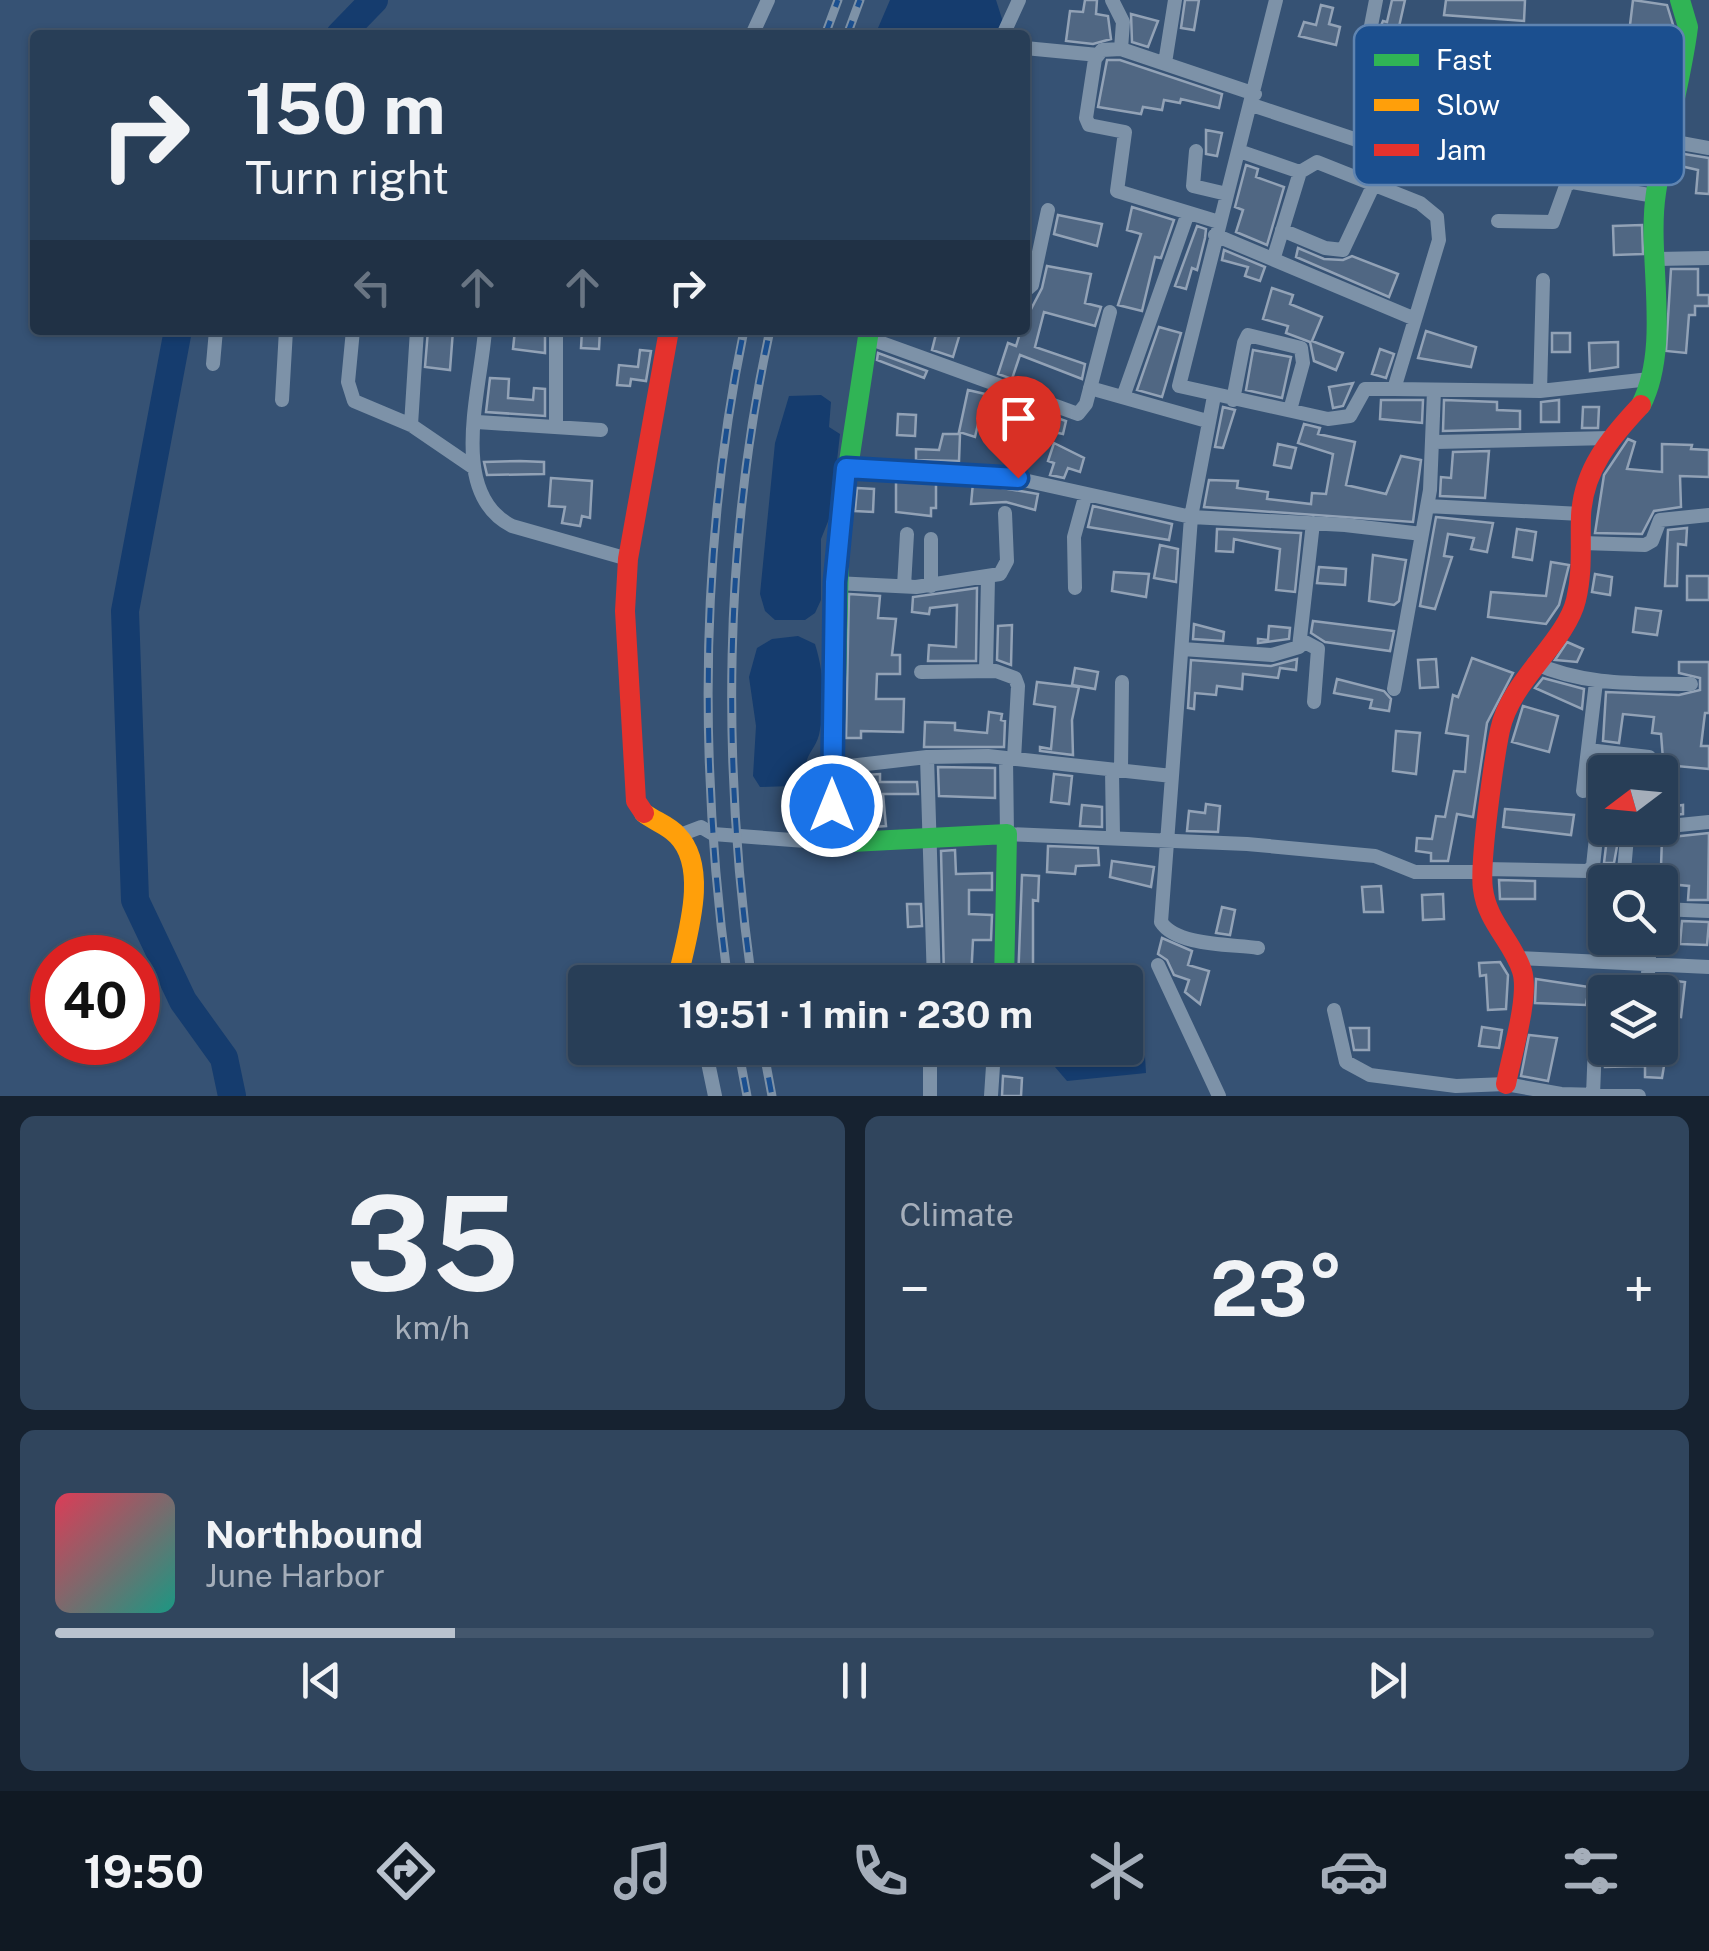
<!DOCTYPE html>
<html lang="en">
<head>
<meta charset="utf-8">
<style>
  :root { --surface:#283e57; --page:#30455d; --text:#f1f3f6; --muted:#a5aeba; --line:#44576d; --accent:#b9c2ce }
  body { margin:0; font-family:"Public Sans",sans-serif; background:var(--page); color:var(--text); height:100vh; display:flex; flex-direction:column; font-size:38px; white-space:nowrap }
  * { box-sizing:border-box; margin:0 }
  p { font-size:32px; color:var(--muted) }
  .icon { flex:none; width:55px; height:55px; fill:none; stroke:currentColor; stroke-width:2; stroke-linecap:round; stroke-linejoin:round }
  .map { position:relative; height:1096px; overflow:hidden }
  .drawer { display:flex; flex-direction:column; gap:20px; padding:20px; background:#162230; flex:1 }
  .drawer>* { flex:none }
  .guide { position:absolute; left:30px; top:30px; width:1000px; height:305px; border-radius:10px; box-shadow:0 2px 8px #0004,0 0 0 2px var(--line); background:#283e57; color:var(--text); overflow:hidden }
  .needle { width:65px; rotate:254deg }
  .controls { position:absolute; left:1588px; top:755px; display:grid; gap:20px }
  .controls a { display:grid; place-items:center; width:90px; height:90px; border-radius:10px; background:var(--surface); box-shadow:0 2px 8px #0004,0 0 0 2px var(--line); font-size:50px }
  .speed { position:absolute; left:30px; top:935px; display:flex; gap:20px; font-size:50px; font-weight:700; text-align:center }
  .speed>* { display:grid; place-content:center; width:130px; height:130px; border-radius:50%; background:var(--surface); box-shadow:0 2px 8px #0004,0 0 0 2px var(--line); line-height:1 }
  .speed .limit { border:15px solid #d22; background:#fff; color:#111 }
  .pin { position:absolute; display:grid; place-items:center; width:85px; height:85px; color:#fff; margin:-102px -42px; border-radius:50% 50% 50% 0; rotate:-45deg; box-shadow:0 0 10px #0007 }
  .pin .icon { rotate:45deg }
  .me { position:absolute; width:110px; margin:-55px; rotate:0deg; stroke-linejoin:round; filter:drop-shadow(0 0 8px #0008) }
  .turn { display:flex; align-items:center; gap:35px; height:210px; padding:0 50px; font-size:45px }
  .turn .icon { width:130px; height:130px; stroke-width:2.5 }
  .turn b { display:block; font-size:70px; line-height:85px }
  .lanes { display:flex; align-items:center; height:95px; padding:0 50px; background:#0003; justify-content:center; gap:50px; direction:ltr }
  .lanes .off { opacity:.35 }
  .big { font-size:75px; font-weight:700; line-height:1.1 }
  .drawer .card { flex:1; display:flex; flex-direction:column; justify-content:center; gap:15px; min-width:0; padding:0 35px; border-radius:15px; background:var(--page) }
  .drawer .dial { align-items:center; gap:0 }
  .dial b { font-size:130px; line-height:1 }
  .song { display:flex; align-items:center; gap:30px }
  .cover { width:120px; height:120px; border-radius:15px; background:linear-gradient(135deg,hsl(350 70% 55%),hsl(170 70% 35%)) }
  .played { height:10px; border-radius:5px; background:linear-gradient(90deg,var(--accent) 25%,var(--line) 25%) }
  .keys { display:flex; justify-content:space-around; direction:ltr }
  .heat { display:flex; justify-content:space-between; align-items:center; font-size:55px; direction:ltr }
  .drawer .tiles { flex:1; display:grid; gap:20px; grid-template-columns:1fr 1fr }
  .card:last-child { grid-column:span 2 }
  .trip { position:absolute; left:568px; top:965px; width:575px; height:100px; border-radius:10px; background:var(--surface); box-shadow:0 2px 8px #0004,0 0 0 2px var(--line); font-weight:700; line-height:100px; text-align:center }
  .dock { display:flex; height:160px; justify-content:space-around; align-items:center; background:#101923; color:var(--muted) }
  .dock .icon { width:70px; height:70px }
  .dock .current { color:var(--accent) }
  .dock b { font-size:45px; color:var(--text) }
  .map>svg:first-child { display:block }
  .water { fill:#153c6e }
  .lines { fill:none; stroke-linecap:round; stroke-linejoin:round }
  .river { stroke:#153c6e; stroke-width:28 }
  .building { fill:#506783; stroke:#92a2b6; stroke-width:2.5 }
  .street { stroke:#7d92a8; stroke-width:14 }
  .fast { stroke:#30b455; stroke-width:20 }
  .slow { stroke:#ff9f0a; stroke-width:20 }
  .jam { stroke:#e5322d; stroke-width:20 }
  .rail-casing { stroke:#7e92a7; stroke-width:9 }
  .rail { stroke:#1b4f8f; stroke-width:5; stroke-dasharray:15; stroke-linecap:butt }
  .route-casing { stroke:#114b97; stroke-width:25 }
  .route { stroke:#1a73e8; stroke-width:18 }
  .key { fill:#1b4f8f; stroke:#5f84b1; stroke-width:2.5 }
  .key-label { font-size:28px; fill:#fff }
</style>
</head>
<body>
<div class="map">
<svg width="1709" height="1096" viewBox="0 0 1709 1096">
  <rect width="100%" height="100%" fill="#365274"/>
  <path class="water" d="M890,0H996L1003,22L999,35H875Z
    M821,395L831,402L829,427L840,434L831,514L821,539V600L815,613L805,620H775L765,611L760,594L775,443L789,396Z
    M798,636L815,644C824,673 826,704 819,735C815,750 804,755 806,772L792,786L760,787L753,776L756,726L749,677L757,648L772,639Z
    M1143,1023L1146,1073L1067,1081L1055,1067L1052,1048H1125V1026Z"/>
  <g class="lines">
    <path class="river" d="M340,35L374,0
      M178,330L125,611L135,900L183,1001L224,1058L232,1096"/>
  </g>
  <path class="building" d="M1085,0H1097L1096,14L1108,16L1111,39L1093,44L1066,41L1070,11L1083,12Z
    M1185,0H1199L1194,30L1181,28Z
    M1392,0H1405L1398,31L1390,28L1386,43L1375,40L1383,21L1387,22Z
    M1446,0H1525L1524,21L1444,15Z
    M1633,0L1667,5L1674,28L1673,37L1666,36L1660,74L1618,70L1620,58L1585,53L1587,40L1653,52L1655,28L1630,25Z
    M1321,5L1333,8L1329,24L1340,27L1336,45L1299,36L1304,22L1316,25Z
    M1131,14L1158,21L1148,47L1132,42Z
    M1107,60H1120L1222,94L1219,108L1181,99L1180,103L1164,100L1162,110L1143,107L1141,114L1098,107Z
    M1206,130L1222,133L1217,156L1206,154Z
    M1678,153L1709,158V194L1696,193L1698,170L1676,165Z
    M1246,165L1258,169L1256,177L1284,187L1267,245L1236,232L1243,210L1235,207Z
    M1132,207L1174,220L1161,258L1155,257L1142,311L1118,305L1141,234L1127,230Z
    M1058,215L1102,224L1097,246L1054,234Z
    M1642,225L1643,254L1614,255L1613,226Z
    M1197,226L1206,229L1205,238L1197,270L1192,268L1186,289L1175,286Z
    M1298,248L1324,259L1343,260L1352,256L1398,274L1389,297L1296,257Z
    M1224,250L1265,267L1260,281L1245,276L1248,267L1222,260Z
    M1047,266L1091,274L1085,303L1101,307L1095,326L1044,312L1035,347L1085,364L1082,379L1020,355L1012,379L998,374L1008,343L1016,346L1021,330H1025V310L1030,311L1042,288Z
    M1671,269H1698V295H1709V306H1695V315H1689L1686,353L1666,351Z
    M1272,288L1293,295L1290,304L1322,317L1312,341L1343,353L1336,370L1314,361L1310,342L1286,333L1288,326L1263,319Z
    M1159,327L1181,333L1162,397L1137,390Z
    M428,330H453L450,370L425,367Z
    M515,330L545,335V353L513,349Z
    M582,330H600L599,349L581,348Z
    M937,330H961L953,357L932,350Z
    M1426,331L1476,347L1471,367L1418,358Z
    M1552,333H1570V352H1552Z
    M1618,342V367L1590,371L1589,343Z
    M1380,349L1394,354L1386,378L1372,374Z
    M640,350L651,351L646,381L631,379L630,386L617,385L619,365L638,367Z
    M1253,350L1291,357L1282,398L1246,390Z
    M878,353L927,371L924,378L877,360Z
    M490,378L509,379L508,398L533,400L534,388L545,389V416L486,412Z
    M1353,383L1343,406L1333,408L1329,387Z
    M968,390L985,394L975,437L959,432Z
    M1381,400H1423L1422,423L1380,419Z
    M1444,400L1497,402V410L1520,411V429L1443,431Z
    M1559,400V422H1541V402Z
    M1021,405L1066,421L1063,434L1016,424Z
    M1223,407L1235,410L1223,448L1215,447Z
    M1583,407H1599L1598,428H1582Z
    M898,414L916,415L915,436L897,435Z
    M1304,424L1320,428L1318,434L1355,442L1346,485L1386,494L1401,456L1421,460L1413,522L1204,507L1209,480L1238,481L1237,488L1268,492L1267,499L1311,504L1312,493L1326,494L1333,454L1298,443Z
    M943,434H960L959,461L916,460V449L939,450Z
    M1628,439L1635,442L1627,469L1662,472V444L1692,445L1691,449L1709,450V477L1680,476L1681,507L1654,511L1642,534L1595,533L1604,475Z
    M1054,443L1084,458L1080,472L1068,468L1064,478L1050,475L1054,463L1048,461Z
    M1278,444L1296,448L1291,468L1274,465Z
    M1489,451L1485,498L1440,496L1441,477L1451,478L1453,452Z
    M520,461L544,462V474L487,475L484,462Z
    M551,478L592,481L590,518L582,516L580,526L562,523L565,507L549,506Z
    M896,480L936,482V508H931V516L896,512Z
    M973,483L1038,494L1035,510L1006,502L971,504Z
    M857,488L874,489L873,512L855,511Z
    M1093,506L1172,524L1169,540L1088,527Z
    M1436,517L1493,523L1487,552L1471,549L1474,538L1448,534L1444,556L1452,557L1435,609L1420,606Z
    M1687,528L1686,545L1678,544L1677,586H1665L1668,530Z
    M1217,529L1301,533L1295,592L1276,590L1280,549L1234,539L1233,552L1216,551Z
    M1517,529L1536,532L1532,560L1513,557Z
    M1160,545L1178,549L1176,582L1154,578Z
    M1373,555L1406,560L1399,601L1394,605L1369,601Z
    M1551,562L1569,565L1559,605L1546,624L1488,617L1491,592L1546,596Z
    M1319,567L1346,569L1345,585L1317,583Z
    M1114,572L1149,574L1146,597L1112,591Z
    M1595,574L1612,577L1610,595L1592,592Z
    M1687,576H1709V600H1687Z
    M977,588L976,661H928L929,645L956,647L957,605L930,608L929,614L912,612L913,597Z
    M849,594L880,596L878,618L896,619L892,655H900V674H877L876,699H904L903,732L861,731V738H846Z
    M1636,608L1661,611L1657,635L1633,632Z
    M1313,621L1394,631L1390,651L1325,642L1311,633Z
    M1194,624L1224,632L1223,641L1193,639Z
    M1012,625L1011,665L997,660L998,626Z
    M1269,626L1290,628L1289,639L1258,643V639L1268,640Z
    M1567,642L1583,649L1577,662L1555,660Z
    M1472,658L1513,673L1487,723L1473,817L1457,814L1448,861H1431V853L1416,851L1417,838L1432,839L1436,816L1445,817L1454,771L1465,772L1468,736L1446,733L1453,695L1458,697Z
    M1297,659L1296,670L1280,668L1278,678L1243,674L1242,689L1217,686L1216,695L1195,693L1194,709L1188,708L1191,660L1271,666Z
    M1436,659L1438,687L1420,688L1418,660Z
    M1679,662H1709V713H1705L1701,746H1709V769L1666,765L1664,772L1661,734L1652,733L1654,717L1623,714L1619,743L1603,741L1606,692L1679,695L1700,690V678L1679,673Z
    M1075,668L1098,672L1095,689L1072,685Z
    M1543,678L1584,689L1582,709L1535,688Z
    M1337,679L1384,691L1391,699L1389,711L1370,708L1372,700L1334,693Z
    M1037,682L1079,687L1072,720L1073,755L1040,751V747L1051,749L1055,707L1034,704Z
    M1523,706L1558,716L1549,752L1512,742Z
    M989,712L1002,714L1001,720L1005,721L1004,747H924L925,722L955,723V730L987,733Z
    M1396,731L1420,733L1416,774L1393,771Z
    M1597,762L1641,767L1643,772H1605V788H1594Z
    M938,767L995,768V798L939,796Z
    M880,774V782H917L918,794H883L886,826L846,829V805L866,804L865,775Z
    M1054,774L1072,776L1069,804L1051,802Z
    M1675,796V806L1683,805V814L1660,816V797Z
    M1206,804L1220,806L1218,832L1187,831L1189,811L1205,813Z
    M1082,805L1102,807V827L1080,826Z
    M1505,809L1574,815L1571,835L1503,827Z
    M1608,829L1620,830L1614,863H1604Z
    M1709,833L1708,900H1688L1689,886L1647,882L1648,866L1661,867L1662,838Z
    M1048,846L1098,848L1099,865L1076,866L1075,874L1047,872Z
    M955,850L956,874L992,873V890H969V914L992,915L991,940H973L971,979L944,977L941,851Z
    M1112,861L1154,867L1151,887L1110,877Z
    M1022,875L1039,876L1038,901L1033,900V982H1018Z
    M1499,880L1535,881V899H1500Z
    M1381,886L1383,912H1364L1362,887Z
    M1443,894L1444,919L1423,920L1422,895Z
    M907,904H921L922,926L908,927Z
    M1222,907L1235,910L1230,935L1216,933Z
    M1682,921L1709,922L1707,945L1680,944Z
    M1162,938L1192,951L1188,965L1209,971L1200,1004L1185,992L1189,980L1174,975L1167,960L1158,954Z
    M1500,962L1508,975L1506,1009L1488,1010L1486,975L1480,976L1479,963Z
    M1536,979L1589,987L1586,1005L1535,1003Z
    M1659,979L1685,982L1681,1017L1660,1014Z
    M1482,1027L1502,1030L1499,1048L1479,1046Z
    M1350,1028H1369V1050H1354Z
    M1529,1035L1557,1038L1548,1081L1521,1076Z
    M1614,1048H1667L1662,1078L1645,1077V1066L1605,1067V1053Z
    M1003,1076L1022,1078L1021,1096H1002Z"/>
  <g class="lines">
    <path class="street" d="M1112,0L1123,22L1121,49L1255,94
      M1276,0L1179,386L1328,419L1350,416L1365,389H1394
      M1370,31L1376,0
      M752,35L768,0
      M1003,35L1019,0
      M1025,48L1098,55
      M1121,49L1102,50L1095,59L1086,118L1089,125L1125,132L1117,191L1219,222
      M1438,59L1502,72L1530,88L1603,79L1680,87
      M1165,63L1175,0
      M1252,105L1375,146
      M1670,141L1709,148
      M1196,151L1193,186L1227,194
      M1239,151L1300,172
      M1498,221L1553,222L1566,186L1572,182L1655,196
      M1282,230L1325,248L1343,250L1374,184
      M1215,235L1415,319
      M1274,257L1300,172L1317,162L1420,203L1437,217L1439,240L1394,389L1540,391L1650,379
      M1657,259L1709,258
      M1025,291L1032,285L1048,210
      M353,330L348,382L354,401L411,425L474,468
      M485,330C481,389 447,493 512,526L628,559
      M868,338L1078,414L1086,404L1110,312
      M213,364L216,330
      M1090,388L1207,421
      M1540,391L1543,280
      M1123,397L1188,213
      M282,400L286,330
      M1233,400L1244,343L1248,335L1301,348L1303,363L1290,410
      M477,422L601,430
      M411,425L417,330
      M556,427V330
      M1435,442L1610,438
      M846,468L992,473L1191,517L1345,525L1422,534
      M1427,506L1581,514
      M1582,543L1645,545L1652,541L1660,520L1709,515
      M835,583L916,587L1000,574L1007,561L1005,513
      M904,586L907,534
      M931,586V539
      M1075,588L1074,537L1085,497
      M1301,640L1318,649L1314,702
      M1182,649L1272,655L1299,647L1313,523
      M1534,663C1585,686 1636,683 1691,684
      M986,671L988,578
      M921,672L996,671L1015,678L1018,686L1014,759
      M1394,689L1430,490L1434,391
      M1588,750L1649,757L1654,772
      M927,757L934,982
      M1006,759L1007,834L1247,844L1375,856L1415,872H1482
      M832,768L927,757L988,756L1172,776L1161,922C1176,946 1231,944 1258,948
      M1112,770L1113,836
      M1121,770L1122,682
      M1172,776L1191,517L1214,396
      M1583,791L1596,682
      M1660,827L1709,822
      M680,835L701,827L713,834L832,843
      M1483,869L1588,871L1593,866L1599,809L1605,798
      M1623,882L1627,837L1637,829L1654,828
      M1660,909L1709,911
      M1600,910L1605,909
      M1517,958L1709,967
      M1158,965L1219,1096
      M1647,992L1650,938
      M1334,1010L1346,1062L1370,1075L1456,1086L1506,1084L1561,1094L1639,1096
      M705,1048L715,1096
      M977,1048L1042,1059
      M1593,1095L1595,1044L1605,1042
      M930,1096V1048
      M991,1096L994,1051"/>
    <path class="fast" d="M869,330L840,521L832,843L1007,834L1004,982
      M1641,405C1672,344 1646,257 1656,193C1664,137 1681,83 1688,27L1680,0"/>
    <path class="slow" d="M644,813C654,821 668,825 677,835C711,869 685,941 677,982"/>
    <path class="jam" d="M644,813L636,801L625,611L628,559L669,330
      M1506,1084C1511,1057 1530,996 1522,971C1513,942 1487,922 1483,889C1479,864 1494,759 1500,730C1510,681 1566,642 1576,600C1583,571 1580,545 1581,516C1583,470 1610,438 1641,405"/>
    <g class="rail-casing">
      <path id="rail" d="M825,35L838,0
        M847,35L860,0
        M728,982C699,766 700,544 744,330
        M752,982C722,767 723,543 770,330
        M738,1048L747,1096
        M763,1048L772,1096"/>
    </g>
    <use href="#rail" class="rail"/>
  </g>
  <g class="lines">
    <g class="route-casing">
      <path id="route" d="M832,806L835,582L846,468L1018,478"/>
    </g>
    <use href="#route" class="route"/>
  </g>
  <rect x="1354" y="25" width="330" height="160" rx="15" class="key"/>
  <rect x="1374" y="54" width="45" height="12" fill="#30b455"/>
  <rect x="1374" y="99" width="45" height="12" fill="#ff9f0a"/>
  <rect x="1374" y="144" width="45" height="12" fill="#e5322d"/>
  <g class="key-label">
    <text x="1436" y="70">Fast</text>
    <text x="1436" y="115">Slow</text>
    <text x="1436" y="160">Jam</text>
  </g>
</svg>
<div class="controls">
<a><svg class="needle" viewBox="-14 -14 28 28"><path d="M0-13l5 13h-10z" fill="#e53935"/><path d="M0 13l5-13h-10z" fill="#a5aeba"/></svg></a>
<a><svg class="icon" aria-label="search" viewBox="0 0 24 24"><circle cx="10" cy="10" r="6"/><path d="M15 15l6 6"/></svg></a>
<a><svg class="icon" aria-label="layers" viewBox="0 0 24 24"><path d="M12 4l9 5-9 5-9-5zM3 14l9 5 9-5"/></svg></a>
</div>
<div class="speed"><div class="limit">40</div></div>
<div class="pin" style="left:1018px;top:478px;background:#d93025"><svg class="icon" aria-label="arrive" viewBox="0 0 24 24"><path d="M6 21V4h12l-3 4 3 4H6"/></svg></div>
<svg class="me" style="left:832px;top:806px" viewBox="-20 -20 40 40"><circle r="17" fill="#1a73e8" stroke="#fff" stroke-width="3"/><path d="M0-11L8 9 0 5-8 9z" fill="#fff"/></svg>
<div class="trip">19:51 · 1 min · 230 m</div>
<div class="guide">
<div class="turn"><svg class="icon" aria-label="right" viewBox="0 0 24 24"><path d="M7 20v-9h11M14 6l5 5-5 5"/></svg><div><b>150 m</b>Turn right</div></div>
<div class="lanes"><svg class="icon off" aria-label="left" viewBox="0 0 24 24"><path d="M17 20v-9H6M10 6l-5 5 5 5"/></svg><svg class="icon off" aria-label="ahead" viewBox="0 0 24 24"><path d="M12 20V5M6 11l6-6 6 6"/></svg><svg class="icon off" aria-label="ahead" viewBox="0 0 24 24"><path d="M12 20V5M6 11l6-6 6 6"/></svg><svg class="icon" aria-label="right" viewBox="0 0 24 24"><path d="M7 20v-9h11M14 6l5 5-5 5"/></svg></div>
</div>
</div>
<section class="drawer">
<div class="tiles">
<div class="card dial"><b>35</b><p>km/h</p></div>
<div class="card"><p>Climate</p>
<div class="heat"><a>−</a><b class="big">23°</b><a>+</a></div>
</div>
<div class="card">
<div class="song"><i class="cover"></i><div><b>Northbound</b><p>June Harbor</p></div></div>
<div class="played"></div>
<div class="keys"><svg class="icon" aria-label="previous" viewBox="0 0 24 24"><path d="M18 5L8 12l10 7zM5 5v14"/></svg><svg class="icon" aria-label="pause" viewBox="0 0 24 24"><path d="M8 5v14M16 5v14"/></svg><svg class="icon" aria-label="next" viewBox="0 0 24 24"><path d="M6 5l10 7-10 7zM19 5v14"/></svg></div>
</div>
</div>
</section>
<nav class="dock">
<b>19:50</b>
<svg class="icon current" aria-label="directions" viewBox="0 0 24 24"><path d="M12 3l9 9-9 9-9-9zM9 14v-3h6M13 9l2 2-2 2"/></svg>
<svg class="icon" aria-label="music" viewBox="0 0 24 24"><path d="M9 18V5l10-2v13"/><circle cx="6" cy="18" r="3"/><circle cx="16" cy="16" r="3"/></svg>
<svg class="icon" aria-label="phone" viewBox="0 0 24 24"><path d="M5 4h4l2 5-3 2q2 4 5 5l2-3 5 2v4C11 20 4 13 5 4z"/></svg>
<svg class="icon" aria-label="climate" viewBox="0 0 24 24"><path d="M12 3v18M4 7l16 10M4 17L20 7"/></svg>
<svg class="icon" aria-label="car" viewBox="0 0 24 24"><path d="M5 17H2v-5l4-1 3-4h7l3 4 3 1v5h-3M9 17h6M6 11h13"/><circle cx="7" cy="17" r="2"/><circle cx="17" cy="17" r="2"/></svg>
<svg class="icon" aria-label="filters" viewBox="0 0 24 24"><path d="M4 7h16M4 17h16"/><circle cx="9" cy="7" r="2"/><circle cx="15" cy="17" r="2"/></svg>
</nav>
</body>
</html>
